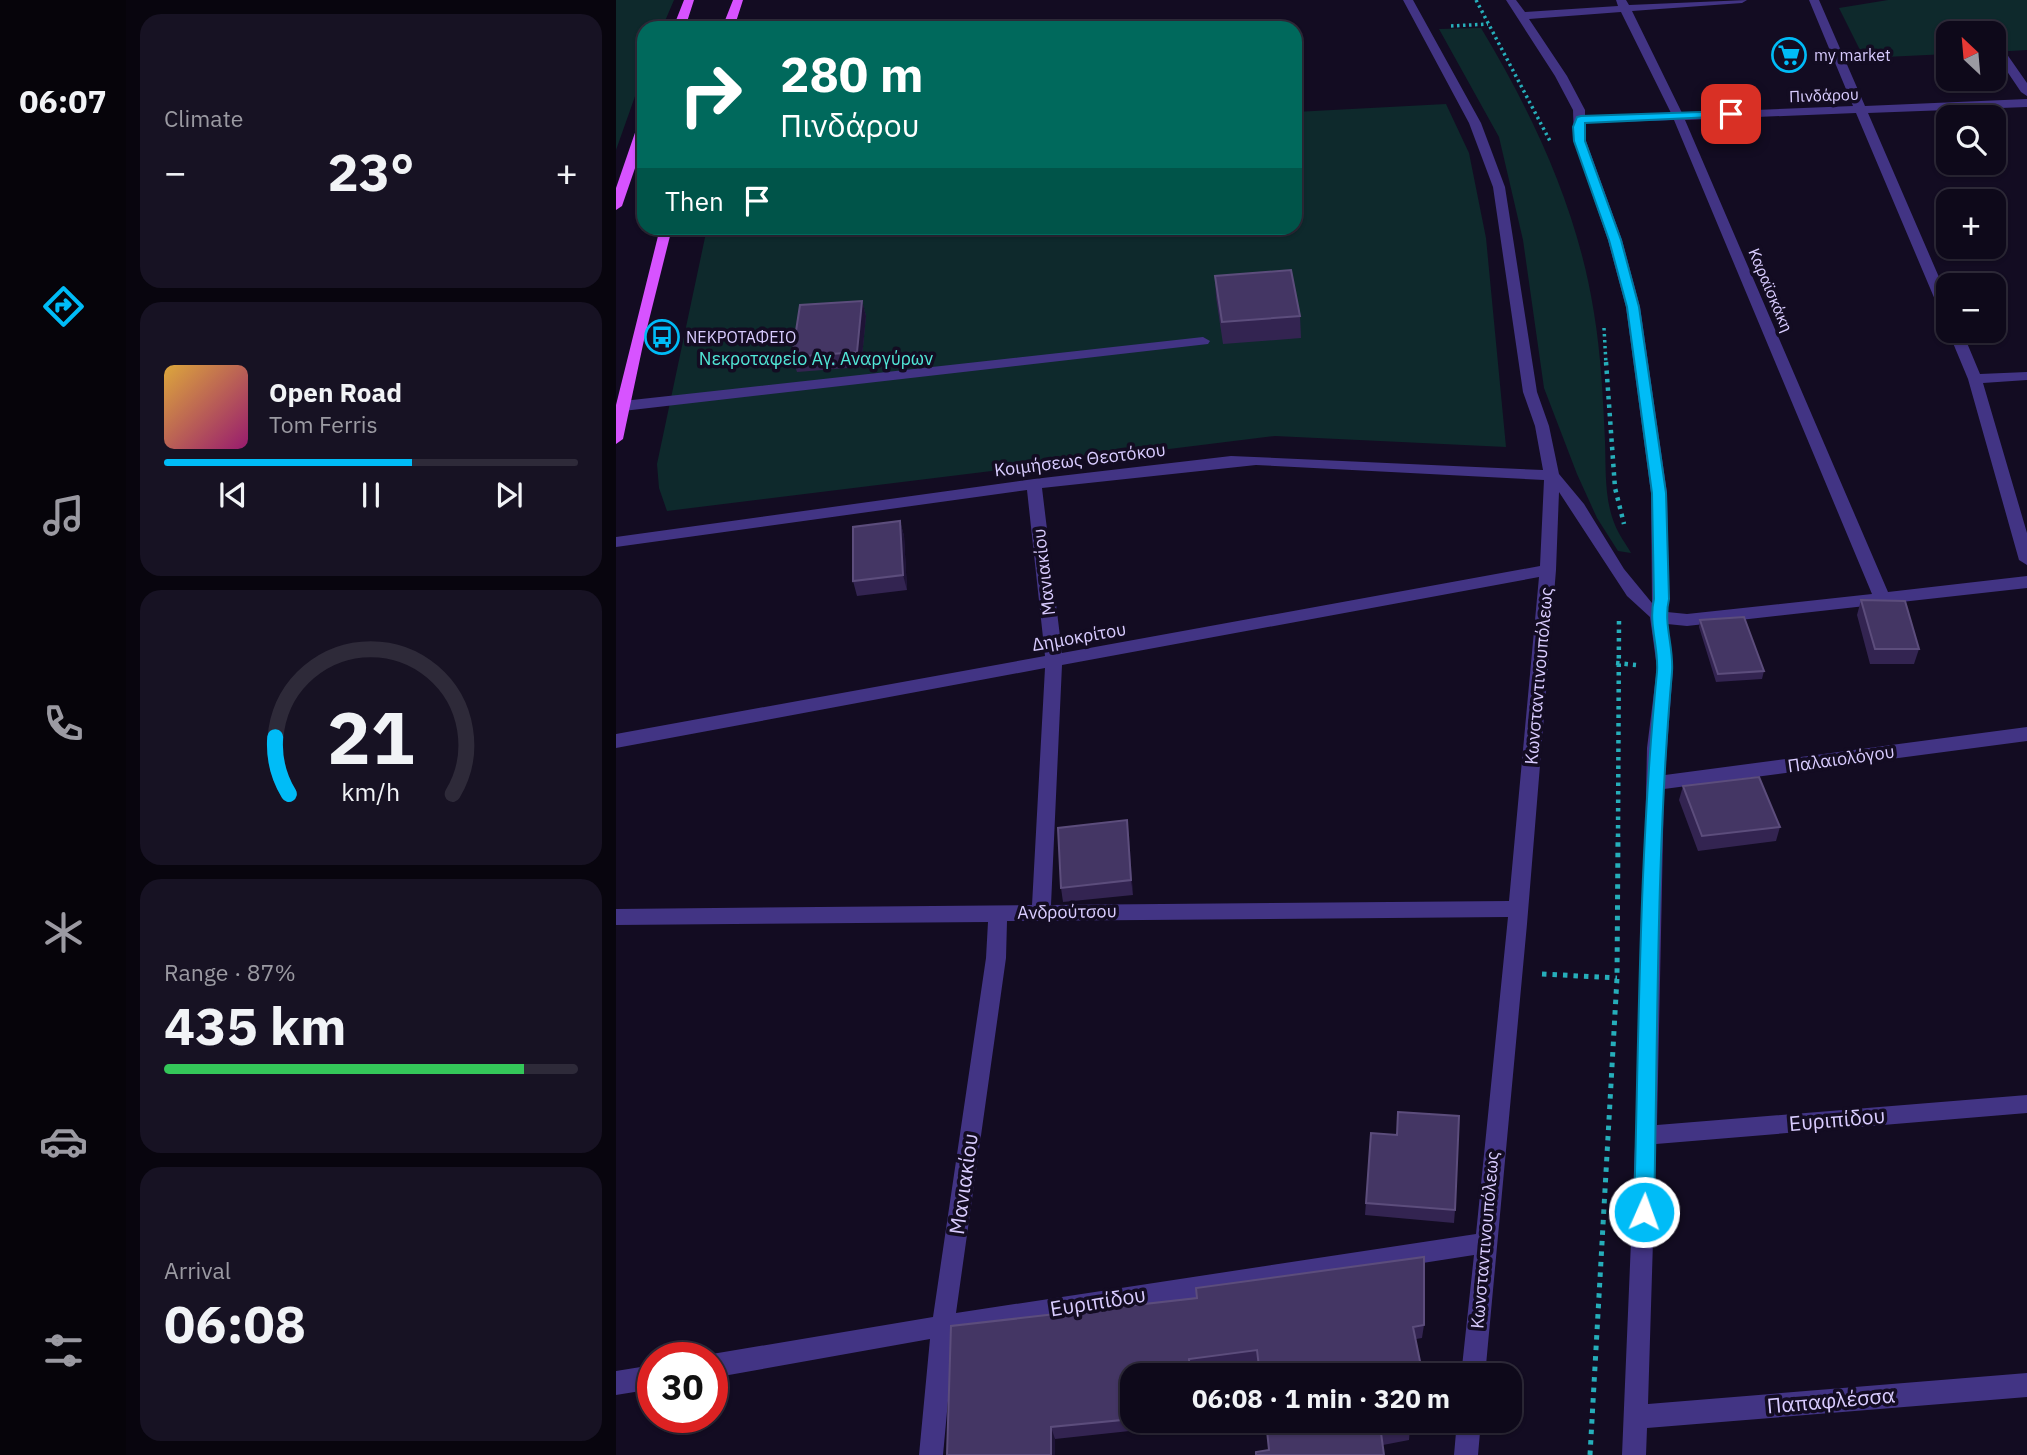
<!DOCTYPE html>
<html lang="en">
<head>
<meta charset="utf-8">
<style>
  :root { --surface:#0e091a; --page:#171223; --text:#f1f3f6; --muted:#9b9aa2; --line:#2e2a39; --accent:#00bcf7 }
  body { margin:0; font-family:"IBM Plex Sans",sans-serif; background:var(--page); color:var(--text); height:100vh; display:flex; flex-direction:column; font-size:26px; white-space:nowrap }
  * { box-sizing:border-box; margin:0 }
  p { font-size:23px; color:var(--muted) }
  .icon { flex:none; width:38px; height:38px; fill:none; stroke:currentColor; stroke-width:2; stroke-linecap:round; stroke-linejoin:round }
  .map { position:relative; flex:1; overflow:hidden }
  .details { display:flex; flex-direction:column; gap:14px; padding:14px; background:#08050e; width:490px }
  .details>* { flex:none }
  .banner { position:absolute; left:21px; top:21px; width:665px; height:214px; border-radius:21px; box-shadow:0 2px 5px #0004,0 0 0 2px var(--line); background:#00695c; color:#fff; overflow:hidden }
  .needle { width:46px; rotate:334deg }
  .fabs { position:absolute; left:1320px; top:21px; display:grid; gap:14px }
  .fabs a { display:grid; place-items:center; width:70px; height:70px; border-radius:14px; background:var(--surface); box-shadow:0 2px 5px #0004,0 0 0 2px var(--line); font-size:35px }
  .speed { position:absolute; left:21px; top:1342px; display:flex; gap:14px; font-size:35px; font-weight:700; text-align:center }
  .speed>* { display:grid; place-content:center; width:91px; height:91px; border-radius:50%; background:var(--surface); box-shadow:0 2px 5px #0004,0 0 0 2px var(--line); line-height:1 }
  .speed .limit { border:10px solid #d22; background:#fff; color:#111 }
  .pin { position:absolute; display:grid; place-items:center; width:60px; height:60px; color:#fff; margin:-30px; border-radius:14px; box-shadow:0 4px 10px #0006 }
  .me { position:absolute; width:77px; margin:-38px; rotate:2deg; stroke-linejoin:round; filter:drop-shadow(0 0 5px #0008) }
  .turn { display:flex; align-items:center; gap:24px; height:147px; padding:0 28px; font-size:32px }
  .turn .icon { width:91px; height:91px; stroke-width:2.5 }
  .turn b { display:block; font-size:49px; line-height:60px }
  .then { display:flex; align-items:center; height:66px; padding:0 28px; background:#0003; gap:14px; font-size:26px }
  .big { font-size:52px; font-weight:800; line-height:1.1 }
  .details .widget { flex:1; display:flex; flex-direction:column; justify-content:center; gap:10px; min-width:0; padding:0 24px; border-radius:21px; background:var(--page) }
  .details .dial { align-items:center; gap:0 }
  .dial svg { height:182px; overflow:visible; fill:none; stroke:var(--line); stroke-width:7; stroke-linecap:round; text-anchor:middle }
  .dial text { fill:var(--text); stroke:none }
  .song { display:flex; align-items:center; gap:21px }
  .cover { width:84px; height:84px; border-radius:10px; background:linear-gradient(135deg,hsl(40 70% 55%),hsl(320 70% 35%)) }
  .played { height:7px; border-radius:4px; background:linear-gradient(90deg,var(--accent) 60%,var(--line) 60%) }
  .keys { display:flex; justify-content:space-around; direction:ltr }
  .heat { display:flex; justify-content:space-between; align-items:center; font-size:38px; direction:ltr }
  .charge { height:10px; border-radius:5px; background:linear-gradient(90deg,#34c759 87%,var(--line) 0) }
  .trip { position:absolute; left:504px; top:1363px; width:402px; height:70px; border-radius:21px; background:var(--surface); box-shadow:0 2px 5px #0004,0 0 0 2px var(--line); font-weight:800; line-height:70px; text-align:center }
  main { display:flex; flex:1; min-height:0 }
  .tab-bar { display:flex; flex-direction:column; width:126px; justify-content:space-around; align-items:center; background:#06040a; color:var(--muted) }
  .tab-bar .icon { width:49px; height:49px }
  .tab-bar .selected { color:var(--accent) }
  .tab-bar b { font-size:32px; color:var(--text) }
  .map>svg:first-child { display:block }
  .green { fill:#0e292c }
  .lines { fill:none; stroke-linecap:round; stroke-linejoin:round }
  .path-far2 { stroke:#26aeba; stroke-width:3.5; stroke-dasharray:2.5 3.5; stroke-linecap:butt }
  .path-far1 { stroke:#26aeba; stroke-width:4.5; stroke-dasharray:3.5 5; stroke-linecap:butt }
  .path { stroke:#26aeba; stroke-width:5; stroke-dasharray:4.5 6; stroke-linecap:butt }
  .minor { fill:#423484; fill-rule:evenodd }
  .major { fill:#d753ff; fill-rule:evenodd }
  .wall { fill:#332451 }
  .shaded-wall { fill:#1e1336 }
  .building { fill:#443664; stroke:#5c4d7c; stroke-width:2 }
  .route { fill:#00bcf7; stroke:#007aa1; stroke-width:2 }
  .labels { text-anchor:middle; stroke-width:7; stroke-linejoin:round; paint-order:stroke }
  .far-poi-label { font-size:16px; fill:#d9ccff; stroke:#130c22; text-anchor:start }
  .far-street-label { font-size:16px; fill:#d9ccff; stroke:#130c22 }
  .park-label { font-size:18px; fill:#51e6d6; stroke:#130c22 }
  .street-label { font-size:18px; fill:#d9ccff; stroke:#130c22 }
  .near-street-label { font-size:21px; fill:#d9ccff; stroke:#130c22 }
</style>
</head>
<body>
<main>
<nav class="tab-bar">
<b>06:07</b>
<svg class="icon selected" aria-label="directions" viewBox="0 0 24 24"><path d="M12 3l9 9-9 9-9-9zM9 14v-3h6M13 9l2 2-2 2"/></svg>
<svg class="icon" aria-label="music" viewBox="0 0 24 24"><path d="M9 18V5l10-2v13"/><circle cx="6" cy="18" r="3"/><circle cx="16" cy="16" r="3"/></svg>
<svg class="icon" aria-label="phone" viewBox="0 0 24 24"><path d="M5 4h4l2 5-3 2q2 4 5 5l2-3 5 2v4C11 20 4 13 5 4z"/></svg>
<svg class="icon" aria-label="climate" viewBox="0 0 24 24"><path d="M12 3v18M4 7l16 10M4 17L20 7"/></svg>
<svg class="icon" aria-label="car" viewBox="0 0 24 24"><path d="M5 17H2v-5l4-1 3-4h7l3 4 3 1v5h-3M9 17h6M6 11h13"/><circle cx="7" cy="17" r="2"/><circle cx="17" cy="17" r="2"/></svg>
<svg class="icon" aria-label="filters" viewBox="0 0 24 24"><path d="M4 7h16M4 17h16"/><circle cx="9" cy="7" r="2"/><circle cx="15" cy="17" r="2"/></svg>
</nav>
<section class="details">
<div class="widget"><p>Climate</p>
<div class="heat"><a>−</a><b class="big">23°</b><a>+</a></div>
</div>
<div class="widget">
<div class="song"><i class="cover"></i><div><b>Open Road</b><p>Tom Ferris</p></div></div>
<div class="played"></div>
<div class="keys"><svg class="icon" aria-label="previous" viewBox="0 0 24 24"><path d="M18 5L8 12l10 7zM5 5v14"/></svg><svg class="icon" aria-label="pause" viewBox="0 0 24 24"><path d="M8 5v14M16 5v14"/></svg><svg class="icon" aria-label="next" viewBox="0 0 24 24"><path d="M6 5l10 7-10 7zM19 5v14"/></svg></div>
</div>
<div class="widget dial"><svg viewBox="0 0 100 80">
<path d="M14 69A42 42 0 1 1 86 69"/>
<path d="M14 69A42 42 0 0 1 8 44" stroke="#00bcf7"/>
<text x="50" y="56" font-size="32" font-weight="700">21</text>
<text x="50" y="72" font-size="11">km/h</text>
</svg></div>
<div class="widget"><p>Range · 87%</p><b class="big">435 km</b><div class="charge"></div></div>
<div class="widget"><p>Arrival</p><b class="big">06:08</b></div>
</section>
<div class="map">
<svg width="1411" height="1455" viewBox="0 0 1411 1455">
  <rect width="100%" height="100%" fill="#130c22"/>
  <path class="green" d="M0,0H58L46,28H28V71L0,150Z
    M1272,0H1411V50L1377,52V33H1332V54L1248,58L1223,8Z
    M865,28C918,116 962,210 978,313C985,355 987,398 989,441C990,468 988,499 999,525C1003,535 1010,544 1015,553L1002,551L981,518L961,474L928,388L907,240L883,137L823,29Z
    M830,104L853,153L870,238L890,447L659,436L51,511L43,488L41,464L91,228H679V112Z"/>
  <g class="lines">
    <path class="path-far2" d="M860,0L934,141
      M835,26L872,24
      M988,328L990,364"/>
    <path class="path-far1" d="M990,362L999,488L1008,524
      M1000,663L1020,665
      M1002,837L1003,616"/>
    <path class="path" d="M926,974L1001,978
      M974,1455L1001,978L1002,836"/>
    <path class="minor" d="M787,0H797L865,123L889,187L921,392L933,426L943,474L968,504L1008,569L1036,603L1035,493L1010,307L992,240L958,141L957,110L939,76L890,0H900L909,12L1002,6L1000,0H1010L1013,5L1131,0L1126,3L1016,11L1066,113L1237,106L1193,0H1203L1249,106L1411,99V107L1252,113L1332,298V318L1325,314L1240,113L1069,120L1272,592L1411,576V588L1071,626L1051,624L1057,668L1049,775L1411,727V741L1048,789L1041,1125L1411,1095V1113L1040,1144L1032,1404L1411,1373V1397L1031,1428L1030,1455H1006L1026,980L1031,748L1041,668L1034,617L1011,596L943,492L940,570L911,924L869,1376H845L858,1255L338,1336L327,1455H303L314,1339L96,1378V1358H88L96,1354L317,1317L370,958L372,922L0,925V909L416,905L429,668L0,748V734L429,656L411,490L0,547V537L418,479L615,456L927,470L919,426L907,392L877,187L853,123ZM1005,12L1055,113L969,116V110L951,76L913,19ZM1058,120L1256,594L1071,614L1051,612L1053,599L1051,493L1024,307L1006,240L970,141L969,123ZM640,465L928,480L924,566L446,653L426,488ZM923,577L893,901L435,905L446,665ZM892,917L860,1234L340,1313L390,958L391,921Z
      M1380,50H1388L1411,83V96L1405,92L1378,52Z
      M1332,331H1346L1364,374L1411,372V380L1367,383L1411,533V565L1403,560L1352,379Z
      M587,337L594,341L592,344L7,411L0,406L7,401Z
      M37,1365V1389L0,1395V1371Z
      M841,1421H865L862,1455H838Z"/>
    <path class="major" d="M68,0H78L69,28H57Z
      M117,0H127L118,28H106Z
      M28,120V142L6,206L0,210V188L22,124Z
      M44,228H56L28,340L7,439L0,444V405Z"/>
  </g>
  <path class="wall" d="M599,276L684,316L685,338L607,344L600,297Z
    M246,301L250,316L245,367L181,372L176,357Z
    M284,521L288,536L291,590L241,596L237,581Z
    M1245,600L1303,649L1298,664H1254L1241,615Z
    M1084,620L1148,671L1146,679L1100,682L1083,627Z
    M1067,786L1164,827L1160,841L1082,851L1063,800Z
    M511,820L517,895L447,902L445,888Z
    M755,1133L781,1135L839,1210L838,1223L749,1215Z
    M808,1325L806,1338L800,1339L807,1376H644L642,1362L575,1372L516,1376V1421H578L579,1424L439,1439L335,1326Z
    M649,1421H793L794,1428L793,1440L767,1445L653,1450Z"/>
  <path class="shaded-wall" d="M246,301L250,316L245,367L241,352Z
    M284,521L288,536L291,590L287,575Z
    M511,820L513,835L517,895L515,880Z
    M435,1427L439,1439V1455H435Z"/>
  <path class="building" d="M675,270L684,316L606,322L599,276Z
    M246,301L241,352L176,357L184,305Z
    M284,521L287,575L237,581V527Z
    M1245,600L1289,601L1303,649H1259Z
    M1128,617L1148,671L1102,674L1084,620Z
    M1143,777L1164,827L1086,836L1067,786Z
    M511,820L515,880L445,888L442,828Z
    M782,1112L843,1116L839,1210L750,1203L755,1133L781,1135Z
    M808,1257V1325L797,1327L807,1376H644L641,1350L573,1359L574,1376H516V1419L435,1427V1455H331L335,1326L581,1298L580,1288Z
    M650,1421H793L794,1428L765,1433L768,1455H640V1452L653,1450Z"/>
  <path class="route" d="M1115,111L1118,112V116L969,123V141L1005,240L1023,307L1050,493L1053,599C1047,624 1058,647 1056,672C1040,851 1042,1032 1038,1212L1035,1219L1028,1221L1021,1219L1018,1212C1023,1032 1023,851 1041,672C1043,647 1032,624 1038,599L1036,493L1011,307L993,240L958,141L957,127L961,117L965,116Z"/>
  <defs>
    <g id="supermarket-ring" transform="scale(1.75)"><circle r="9.5" fill="#130c22" stroke="#00bcf7" stroke-width="1.5"/><path d="M-6-5.5h2.5l.6 2H6L4.5 2H-2.5L-4.4-4H-6ZM-1.5 3.2a1.3 1.3 0 1 0 .1 0ZM3 3.2a1.3 1.3 0 1 0 .1 0Z" fill="#00bcf7"/></g>
    <g id="bus-ring" transform="scale(1.75)"><circle r="9.5" fill="#130c22" stroke="#00bcf7" stroke-width="1.5"/><path d="M-5-6H5V4H4V6H2V4H-2V6H-4V4H-5ZM-3.5-4V0h7V-4ZM-3.5 1.2v1.5H-2V1.2ZM2 1.2v1.5H3.5V1.2Z" fill="#00bcf7"/></g>
  </defs>
  <g fill-rule="evenodd">
    <use href="#supermarket-ring" x="1173" y="55"/>
    <use href="#bus-ring" x="46" y="337"/>
  </g>
  <g class="labels">
    <g class="far-poi-label">
      <text x="1198" y="61">my market</text>
      <text x="70" y="343">ΝΕΚΡΟΤΑΦΕΙΟ</text>
    </g>
    <g class="far-street-label">
      <text transform="translate(1208 95) rotate(-2)" y="6">Πινδάρου</text>
      <text transform="translate(1155 290) rotate(67)" y="6">Καραϊσκάκη</text>
    </g>
    <g class="park-label">
      <text x="200" y="365">Νεκροταφείο Αγ. Αναργύρων</text>
    </g>
    <g class="street-label">
      <text transform="translate(464 460) rotate(-7)" y="6">Κοιμήσεως Θεοτόκου</text>
      <text transform="translate(428 572) rotate(-97)" y="6">Μανιακίου</text>
      <text transform="translate(463 637) rotate(-10)" y="6">Δημοκρίτου</text>
      <text transform="translate(923 676) rotate(-85)" y="6">Κωνσταντινουπόλεως</text>
      <text transform="translate(1225 759) rotate(-8)" y="6">Παλαιολόγου</text>
      <text transform="translate(451 912) rotate(-1)" y="6">Ανδρούτσου</text>
      <text transform="translate(869 1240) rotate(-85)" y="6">Κωνσταντινουπόλεως</text>
    </g>
    <g class="near-street-label">
      <text transform="translate(1221 1120) rotate(-5)" y="7">Ευριπίδου</text>
      <text transform="translate(348 1184) rotate(-82)" y="7">Μανιακίου</text>
      <text transform="translate(482 1302) rotate(-9)" y="7">Ευριπίδου</text>
      <text transform="translate(1215 1401) rotate(-5)" y="7">Παπαφλέσσα</text>
    </g>
  </g>
</svg>
<div class="fabs">
<a><svg class="needle" viewBox="-14 -14 28 28"><path d="M0-13l5 13h-10z" fill="#e53935"/><path d="M0 13l5-13h-10z" fill="#9b9aa2"/></svg></a>
<a><svg class="icon" aria-label="search" viewBox="0 0 24 24"><circle cx="10" cy="10" r="6"/><path d="M15 15l6 6"/></svg></a>
<a>+</a>
<a>−</a>
</div>
<div class="speed"><div class="limit">30</div></div>
<div class="pin" style="left:1115px;top:114px;background:#d93025"><svg class="icon" aria-label="arrive" viewBox="0 0 24 24"><path d="M6 21V4h12l-3 4 3 4H6"/></svg></div>
<svg class="me" style="left:1028px;top:1212px" viewBox="-20 -20 40 40"><circle r="17" fill="#00bcf7" stroke="#fff" stroke-width="3"/><path d="M0-11L8 9 0 5-8 9z" fill="#fff"/></svg>
<div class="trip">06:08 · 1 min · 320 m</div>
<div class="banner">
<div class="turn"><svg class="icon" aria-label="right" viewBox="0 0 24 24"><path d="M7 20v-9h11M14 6l5 5-5 5"/></svg><div><b>280 m</b>Πινδάρου</div></div>
<div class="then">Then<svg class="icon" aria-label="arrive" viewBox="0 0 24 24"><path d="M6 21V4h12l-3 4 3 4H6"/></svg></div>
</div>
</div>
</main>
</body>
</html>
